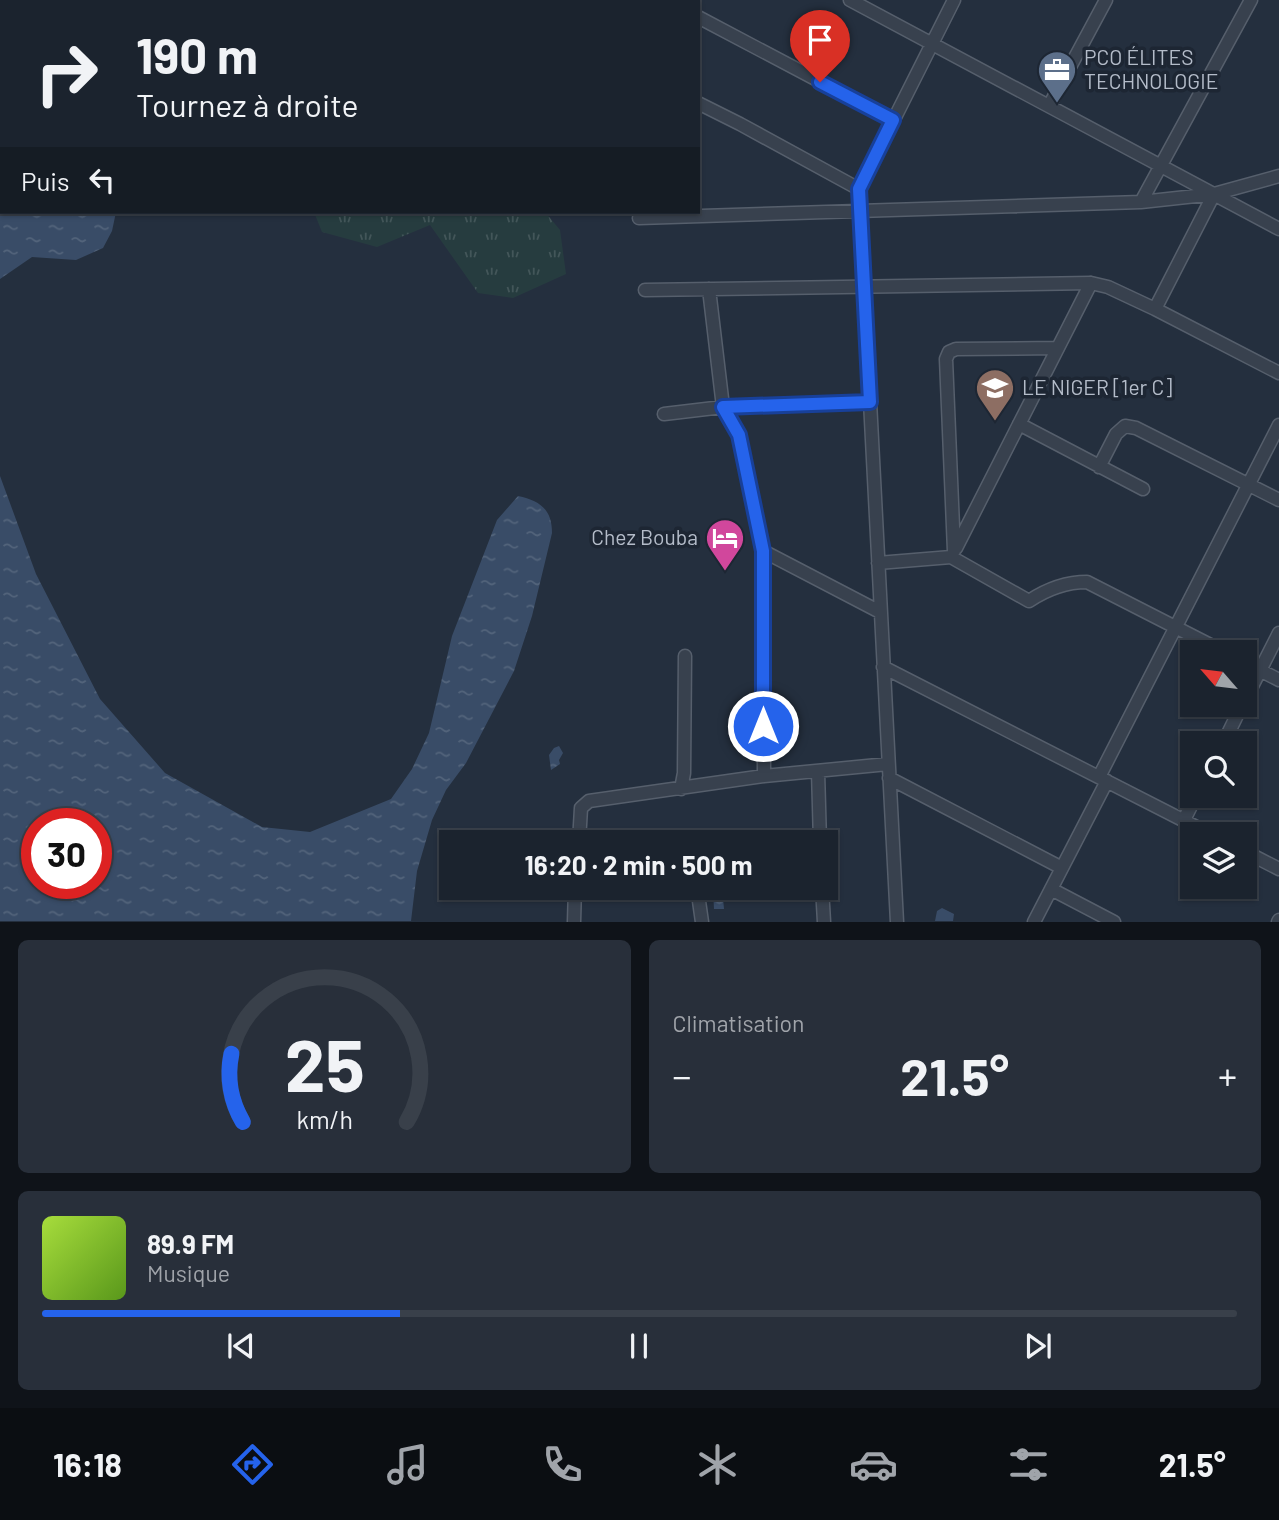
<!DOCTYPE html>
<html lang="fr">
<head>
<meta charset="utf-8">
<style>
  :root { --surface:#1b232e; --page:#282f3a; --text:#f1f3f6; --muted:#a0a4aa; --line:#39404a; --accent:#2563eb }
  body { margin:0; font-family:Barlow,sans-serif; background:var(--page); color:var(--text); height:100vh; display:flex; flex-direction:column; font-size:26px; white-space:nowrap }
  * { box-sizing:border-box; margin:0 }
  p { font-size:23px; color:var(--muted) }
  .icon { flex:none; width:38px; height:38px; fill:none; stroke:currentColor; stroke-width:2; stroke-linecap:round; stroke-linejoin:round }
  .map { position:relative; height:922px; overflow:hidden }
  .details { display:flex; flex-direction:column; gap:18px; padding:18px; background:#0f1319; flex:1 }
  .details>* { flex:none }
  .hud { position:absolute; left:0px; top:0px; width:700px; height:214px; box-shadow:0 2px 5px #0004,0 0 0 2px var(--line); background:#1b232e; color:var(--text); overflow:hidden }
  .needle { width:46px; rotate:298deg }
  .buttons { position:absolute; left:1180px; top:640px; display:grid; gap:14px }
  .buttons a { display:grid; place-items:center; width:77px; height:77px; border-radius:0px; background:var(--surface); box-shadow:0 2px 5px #0004,0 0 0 2px var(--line); font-size:35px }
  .speed { position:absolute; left:21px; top:808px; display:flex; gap:14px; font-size:35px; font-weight:700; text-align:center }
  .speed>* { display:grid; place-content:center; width:91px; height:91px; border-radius:50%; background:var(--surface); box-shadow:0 2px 5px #0004,0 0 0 2px var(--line); line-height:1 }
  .speed .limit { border:10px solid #d22; background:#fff; color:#111 }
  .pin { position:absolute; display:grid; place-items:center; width:60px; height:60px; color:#fff; margin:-72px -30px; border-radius:50% 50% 50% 0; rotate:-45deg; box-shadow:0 0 7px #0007 }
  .pin .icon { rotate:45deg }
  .me { position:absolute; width:77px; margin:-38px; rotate:0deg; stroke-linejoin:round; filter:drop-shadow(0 0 5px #0008) }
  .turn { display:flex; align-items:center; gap:24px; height:147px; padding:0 21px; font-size:32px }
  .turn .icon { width:91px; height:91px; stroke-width:2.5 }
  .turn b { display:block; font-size:49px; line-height:60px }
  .then { display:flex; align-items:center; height:66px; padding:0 21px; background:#0003; gap:14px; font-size:26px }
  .big { font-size:52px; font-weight:700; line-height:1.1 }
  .details .card { flex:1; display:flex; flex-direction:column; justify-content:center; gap:10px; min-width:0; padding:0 24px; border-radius:10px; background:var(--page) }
  .details .dial { align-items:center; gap:0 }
  .dial svg { height:182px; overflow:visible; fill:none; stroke:var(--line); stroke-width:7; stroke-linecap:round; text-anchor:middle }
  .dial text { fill:var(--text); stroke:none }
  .song { display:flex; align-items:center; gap:21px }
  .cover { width:84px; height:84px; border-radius:10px; background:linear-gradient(135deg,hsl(80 70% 55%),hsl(90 70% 35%)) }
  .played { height:7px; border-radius:4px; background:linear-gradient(90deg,var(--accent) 30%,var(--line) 30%) }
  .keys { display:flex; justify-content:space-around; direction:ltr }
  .heat { display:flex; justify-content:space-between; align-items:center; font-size:38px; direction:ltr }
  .details .tiles { flex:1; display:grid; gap:18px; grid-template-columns:1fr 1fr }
  .card:last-child { grid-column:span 2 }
  .trip { position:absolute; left:439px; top:830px; width:399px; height:70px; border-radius:0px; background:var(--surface); box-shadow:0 2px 5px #0004,0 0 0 2px var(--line); font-weight:700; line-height:70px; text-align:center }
  .dock { display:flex; height:112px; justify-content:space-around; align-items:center; background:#0b0e12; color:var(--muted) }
  .dock .icon { width:49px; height:49px }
  .dock .active { color:var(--accent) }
  .dock b { font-size:32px; color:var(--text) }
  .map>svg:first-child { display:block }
  .grass { fill:url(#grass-tufts) }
  .water { fill:url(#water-ripples); fill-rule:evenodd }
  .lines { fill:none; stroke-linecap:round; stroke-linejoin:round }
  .street-casing { stroke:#565f6c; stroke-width:15 }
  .street { stroke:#38414e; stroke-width:12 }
  .route-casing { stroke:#184099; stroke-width:18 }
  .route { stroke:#2563eb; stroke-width:12 }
  .labels { text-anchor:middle; stroke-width:7; stroke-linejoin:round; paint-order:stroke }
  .poi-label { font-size:21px; fill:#b4bcc9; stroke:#1d2633; text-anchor:start }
</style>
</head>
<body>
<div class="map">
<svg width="1279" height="922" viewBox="0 0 1279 922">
  <defs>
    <pattern id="grass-tufts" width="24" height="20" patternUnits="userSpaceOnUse" patternTransform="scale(1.75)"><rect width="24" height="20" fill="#263c3f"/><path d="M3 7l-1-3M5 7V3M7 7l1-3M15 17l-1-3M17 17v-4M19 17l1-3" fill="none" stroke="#435659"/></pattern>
    <pattern id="water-ripples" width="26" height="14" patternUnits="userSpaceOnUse" patternTransform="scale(1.75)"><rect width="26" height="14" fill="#394c67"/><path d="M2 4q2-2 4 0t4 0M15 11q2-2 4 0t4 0" fill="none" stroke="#53647b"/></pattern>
  </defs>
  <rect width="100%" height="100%" fill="#242f3e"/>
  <path class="grass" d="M347,0H473L474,2H346Z
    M314,212H545L560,230L566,274L513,298L478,293L430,225L377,247L322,232Z"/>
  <path class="water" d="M0,29L2,212H116L112,231L103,248L76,260L32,257L0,279Z
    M0,476L36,574L100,699L165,773L262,827L310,832L391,799L412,769L429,733L452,636L497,520L518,496C540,501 552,509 552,533L532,616L514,671L466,763L446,790L432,820L417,871L411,921H0ZM96,824V884H37V824Z
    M559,746L563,753L559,760L560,764L551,770L549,755L554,748Z
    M722,887L724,909H714L713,888Z
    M942,908L954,914L953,921H935L937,911Z"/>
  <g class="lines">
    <g class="street-casing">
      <path id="street" d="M572,0L573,2
        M850,0L1279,229
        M675,2L676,0
        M698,17L893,120
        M698,103L740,124L859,189
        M1049,106L1106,0
        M1141,202L1251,0
        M639,218L1141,202L1214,194L1279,176
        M709,289L723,407L739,435L763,551L764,776
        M645,290L1091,283L1108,287L1155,309L1279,373
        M1155,309L1214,194
        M664,414L723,407L870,402
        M1019,424L1143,489
        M1099,467L1116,434L1125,426L1136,428L1279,500
        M956,548L1091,283
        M763,551L880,612
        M954,551L946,359L949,352L956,349L1058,348
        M878,563L951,557L1029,601C1047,589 1066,582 1087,582L1226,653
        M1244,662L1279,680
        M883,667L1212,835
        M1244,702L1279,633
        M1223,744L1242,705
        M818,771L820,842
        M1099,777L1279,425
        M889,778L1062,868
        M681,789L684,773L685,656
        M1184,820L1196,796
        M579,842L581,808L589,801L764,776L888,764
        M1244,851L1279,869
        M697,887L702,922
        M822,887L824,922
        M1051,889L1114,922
        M574,922L575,887
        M897,922L859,189L954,0
        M1034,922L1107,781
        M1278,922L1279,920"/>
    </g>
    <use href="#street" class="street"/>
  </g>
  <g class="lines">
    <g class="route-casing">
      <path id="route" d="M763,726V551L739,435L723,407L870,402L859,189L893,120L820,82"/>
    </g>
    <use href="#route" class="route"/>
  </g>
  <defs>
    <g id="office-pin" transform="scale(2.0125)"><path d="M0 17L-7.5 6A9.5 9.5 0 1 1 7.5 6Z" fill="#5c6f8a" stroke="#1d2633"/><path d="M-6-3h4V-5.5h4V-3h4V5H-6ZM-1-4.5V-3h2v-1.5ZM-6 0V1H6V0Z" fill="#fff"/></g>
    <g id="school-pin" transform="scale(2.0125)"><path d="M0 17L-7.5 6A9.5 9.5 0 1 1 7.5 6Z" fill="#8d6e63" stroke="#1d2633"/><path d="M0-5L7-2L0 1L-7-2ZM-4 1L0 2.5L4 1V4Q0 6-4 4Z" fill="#fff"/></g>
    <g id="hotel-pin" transform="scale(2.0125)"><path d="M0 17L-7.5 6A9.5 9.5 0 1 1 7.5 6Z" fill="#d1479c" stroke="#1d2633"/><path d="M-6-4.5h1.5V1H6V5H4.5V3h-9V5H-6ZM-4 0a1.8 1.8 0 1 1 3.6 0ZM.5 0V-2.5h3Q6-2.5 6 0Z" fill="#fff"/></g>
  </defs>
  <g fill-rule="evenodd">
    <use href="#office-pin" x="1057" y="70"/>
    <use href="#school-pin" x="995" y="388"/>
    <use href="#hotel-pin" x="725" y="538"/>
  </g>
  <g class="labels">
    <g class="poi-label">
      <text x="1084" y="65">PCO ÉLITES<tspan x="1084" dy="24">TECHNOLOGIE</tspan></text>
      <text x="1022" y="395">LE NIGER [1er C]</text>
      <text x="698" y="545" text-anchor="end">Chez Bouba</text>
    </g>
  </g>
</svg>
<div class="buttons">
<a><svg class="needle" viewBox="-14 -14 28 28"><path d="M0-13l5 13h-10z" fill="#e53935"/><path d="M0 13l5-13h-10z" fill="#a0a4aa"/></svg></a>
<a><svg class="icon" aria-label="search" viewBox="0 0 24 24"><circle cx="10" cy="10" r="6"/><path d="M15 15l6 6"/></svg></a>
<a><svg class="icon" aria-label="layers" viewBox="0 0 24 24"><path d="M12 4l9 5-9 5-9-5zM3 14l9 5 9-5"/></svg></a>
</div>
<div class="speed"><div class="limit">30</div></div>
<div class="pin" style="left:820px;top:82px;background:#d93025"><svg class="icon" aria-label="arrive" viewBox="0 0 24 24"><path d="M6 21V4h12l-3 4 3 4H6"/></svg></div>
<svg class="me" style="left:763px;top:726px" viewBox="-20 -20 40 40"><circle r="17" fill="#2563eb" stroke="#fff" stroke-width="3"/><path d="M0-11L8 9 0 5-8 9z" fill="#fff"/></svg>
<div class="trip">16:20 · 2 min · 500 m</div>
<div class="hud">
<div class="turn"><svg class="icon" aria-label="right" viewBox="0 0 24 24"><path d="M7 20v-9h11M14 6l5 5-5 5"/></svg><div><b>190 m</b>Tournez à droite</div></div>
<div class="then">Puis<svg class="icon" aria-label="left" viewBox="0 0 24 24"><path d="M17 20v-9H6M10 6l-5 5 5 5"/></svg></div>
</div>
</div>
<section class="details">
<div class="tiles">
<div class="card dial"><svg viewBox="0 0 100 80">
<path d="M14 69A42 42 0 1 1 86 69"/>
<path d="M14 69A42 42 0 0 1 9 39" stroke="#2563eb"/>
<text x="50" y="56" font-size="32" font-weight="700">25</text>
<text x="50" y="72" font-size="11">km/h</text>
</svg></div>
<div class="card"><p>Climatisation</p>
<div class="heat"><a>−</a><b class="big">21.5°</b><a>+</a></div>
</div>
<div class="card">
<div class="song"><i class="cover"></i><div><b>89.9 FM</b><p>Musique</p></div></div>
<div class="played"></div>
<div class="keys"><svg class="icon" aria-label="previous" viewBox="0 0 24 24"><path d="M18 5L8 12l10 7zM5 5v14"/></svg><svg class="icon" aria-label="pause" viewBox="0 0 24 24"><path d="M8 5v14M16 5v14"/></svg><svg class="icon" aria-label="next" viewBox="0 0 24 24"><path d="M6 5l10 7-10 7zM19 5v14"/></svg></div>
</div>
</div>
</section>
<nav class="dock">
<b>16:18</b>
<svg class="icon active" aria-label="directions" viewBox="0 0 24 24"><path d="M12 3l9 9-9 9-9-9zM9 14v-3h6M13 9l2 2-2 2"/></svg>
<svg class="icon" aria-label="music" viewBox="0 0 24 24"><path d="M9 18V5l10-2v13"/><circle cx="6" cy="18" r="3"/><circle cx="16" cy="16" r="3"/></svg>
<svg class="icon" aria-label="phone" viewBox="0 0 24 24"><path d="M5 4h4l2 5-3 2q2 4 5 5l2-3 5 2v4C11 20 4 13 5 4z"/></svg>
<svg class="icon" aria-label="climate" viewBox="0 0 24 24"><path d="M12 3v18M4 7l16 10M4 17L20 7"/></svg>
<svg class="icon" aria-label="car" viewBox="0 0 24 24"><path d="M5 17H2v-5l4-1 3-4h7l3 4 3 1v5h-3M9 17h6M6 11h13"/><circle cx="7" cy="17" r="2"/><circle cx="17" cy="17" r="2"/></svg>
<svg class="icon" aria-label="filters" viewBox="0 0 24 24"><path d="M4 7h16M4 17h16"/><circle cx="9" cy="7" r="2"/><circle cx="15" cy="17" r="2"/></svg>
<b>21.5°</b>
</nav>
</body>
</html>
